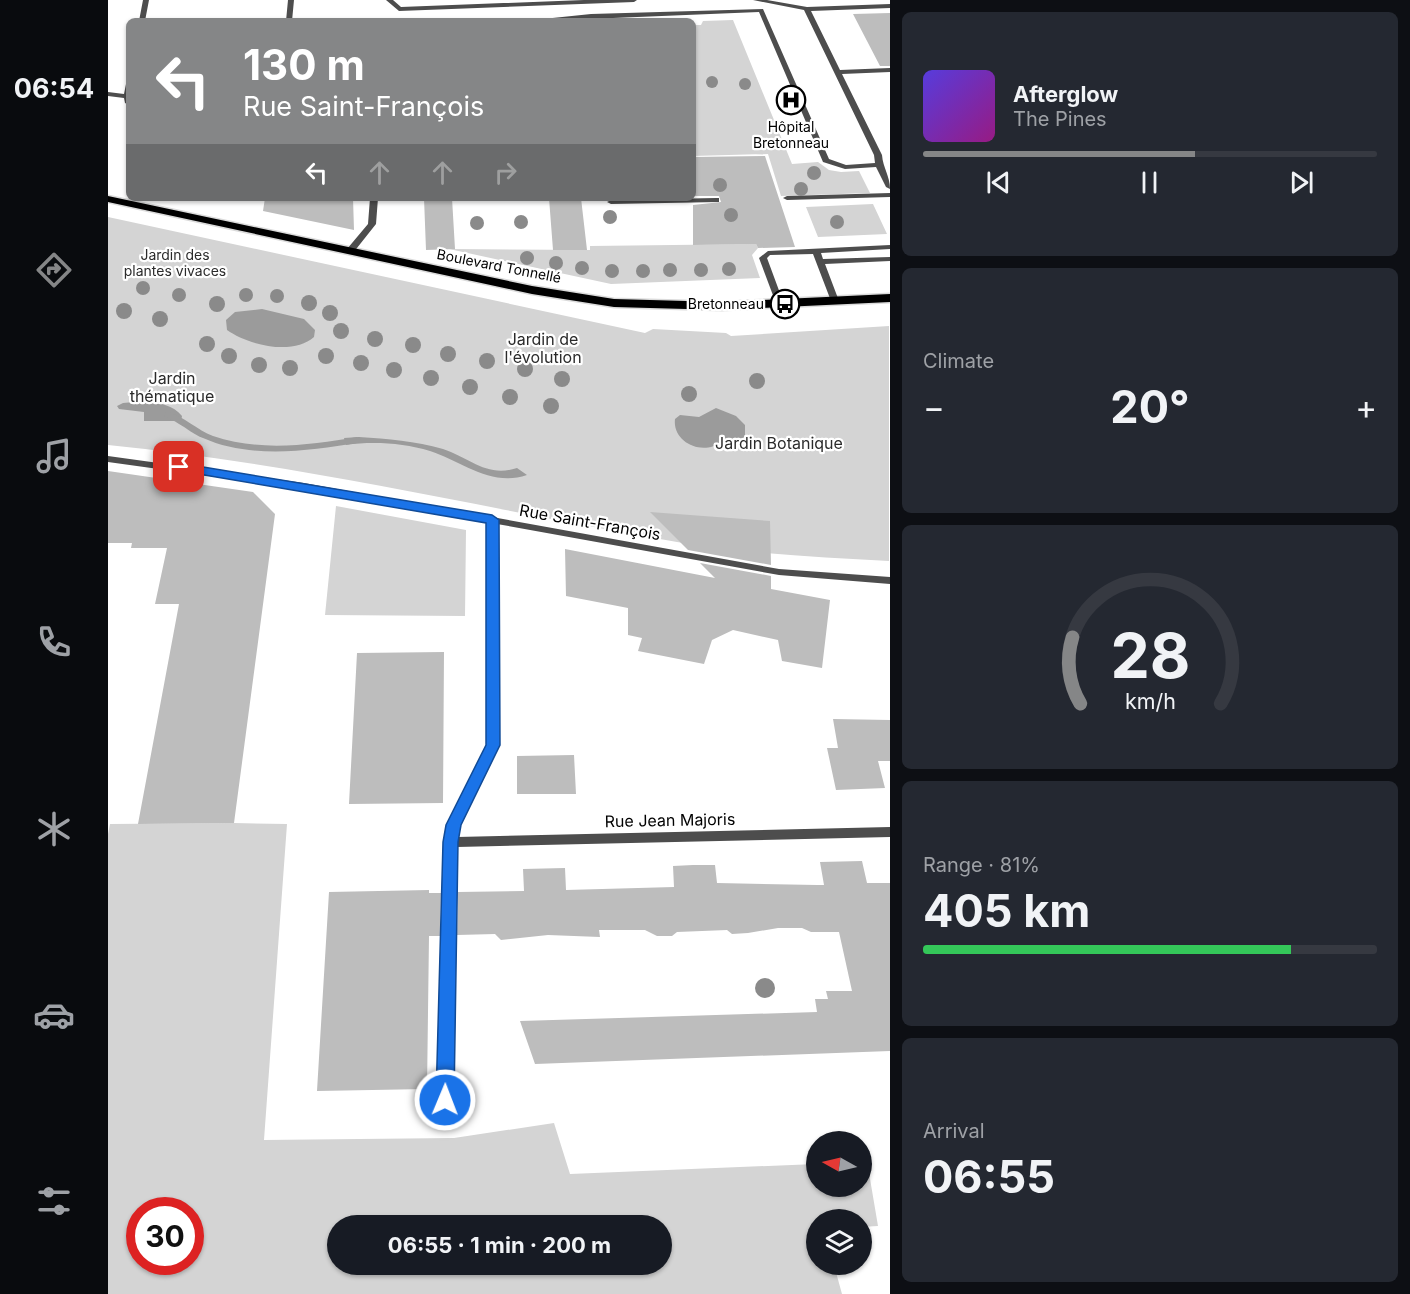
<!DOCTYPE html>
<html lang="en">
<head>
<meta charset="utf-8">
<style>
  :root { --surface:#171b24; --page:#242831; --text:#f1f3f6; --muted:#9ea1a6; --line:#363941; --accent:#858687 }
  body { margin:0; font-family:Inter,sans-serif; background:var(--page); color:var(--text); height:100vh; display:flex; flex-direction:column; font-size:22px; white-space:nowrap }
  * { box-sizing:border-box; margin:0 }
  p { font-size:20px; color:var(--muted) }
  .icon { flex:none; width:33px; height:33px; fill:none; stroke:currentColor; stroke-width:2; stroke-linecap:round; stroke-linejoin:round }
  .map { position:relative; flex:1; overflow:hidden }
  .side { display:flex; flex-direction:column; gap:12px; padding:12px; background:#0d0f14; width:520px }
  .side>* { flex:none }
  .guide { position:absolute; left:18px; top:18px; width:570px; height:183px; border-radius:9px; box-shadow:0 2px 4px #0004; background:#858687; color:#fff; overflow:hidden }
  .needle { width:39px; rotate:278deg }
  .controls { position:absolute; left:698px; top:1131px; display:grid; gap:12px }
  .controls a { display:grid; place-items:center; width:66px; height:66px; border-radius:50%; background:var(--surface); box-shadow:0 2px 4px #0004; font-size:30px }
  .speed { position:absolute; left:18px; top:1197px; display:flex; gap:12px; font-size:30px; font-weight:700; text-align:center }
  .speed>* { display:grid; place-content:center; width:78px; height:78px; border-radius:50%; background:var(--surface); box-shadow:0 2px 4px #0004; line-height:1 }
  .speed .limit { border:9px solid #d22; background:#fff; color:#111 }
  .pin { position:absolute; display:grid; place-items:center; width:51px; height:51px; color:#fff; margin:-26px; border-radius:12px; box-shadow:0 3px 9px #0006 }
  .me { position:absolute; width:66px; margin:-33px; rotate:1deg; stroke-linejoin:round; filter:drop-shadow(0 0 4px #0008) }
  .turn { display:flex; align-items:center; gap:21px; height:126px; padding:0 18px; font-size:27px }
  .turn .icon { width:78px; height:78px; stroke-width:2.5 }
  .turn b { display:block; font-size:42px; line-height:51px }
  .lanes { display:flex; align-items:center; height:57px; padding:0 18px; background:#0003; justify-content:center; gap:30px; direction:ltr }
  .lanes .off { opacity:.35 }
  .big { font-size:45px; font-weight:700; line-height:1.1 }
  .side .tile { flex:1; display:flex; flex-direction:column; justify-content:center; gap:9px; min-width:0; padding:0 21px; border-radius:9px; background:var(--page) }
  .side .dial { align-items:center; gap:0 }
  .dial svg { height:156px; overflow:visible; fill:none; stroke:var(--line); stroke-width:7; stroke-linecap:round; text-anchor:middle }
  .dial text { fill:var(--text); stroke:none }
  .song { display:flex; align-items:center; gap:18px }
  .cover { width:72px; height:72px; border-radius:9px; background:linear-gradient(135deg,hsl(250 70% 55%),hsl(310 70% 35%)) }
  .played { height:6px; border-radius:3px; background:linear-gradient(90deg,var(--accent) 60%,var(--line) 60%) }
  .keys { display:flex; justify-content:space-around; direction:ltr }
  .heat { display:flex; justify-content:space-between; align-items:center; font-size:33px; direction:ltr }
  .charge { height:9px; border-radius:4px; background:linear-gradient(90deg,#34c759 81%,var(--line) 0) }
  .trip { position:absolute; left:219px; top:1215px; width:345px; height:60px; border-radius:30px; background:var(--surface); box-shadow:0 2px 4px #0004; font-weight:700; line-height:60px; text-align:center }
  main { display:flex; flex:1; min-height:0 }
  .tab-bar { display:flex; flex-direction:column; width:108px; justify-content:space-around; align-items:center; background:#090b0e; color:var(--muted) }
  .tab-bar .icon { width:42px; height:42px }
  .tab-bar .current { color:var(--accent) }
  .tab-bar b { font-size:27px; color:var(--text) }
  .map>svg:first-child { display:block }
  .green { fill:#d4d4d4; fill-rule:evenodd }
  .water { fill:#9b9b9b }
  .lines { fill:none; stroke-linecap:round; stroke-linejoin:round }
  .stream { fill:#9b9b9b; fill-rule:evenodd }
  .building { fill:#bdbdbd }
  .major-casing { stroke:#dbdbdb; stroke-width:3 }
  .minor { fill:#4d4d4d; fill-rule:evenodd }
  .major { fill:#000; fill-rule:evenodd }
  .tree { fill:#8a8a8a }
  .route { fill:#1a73e8; stroke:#114b97; stroke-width:1.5 }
  .labels { text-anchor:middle; stroke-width:4.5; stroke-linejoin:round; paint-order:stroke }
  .far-poi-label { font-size:14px; fill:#000; stroke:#fff }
  .far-park-label { font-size:14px; fill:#2b2b2b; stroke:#fff }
  .far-street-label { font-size:14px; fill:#000; stroke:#fff }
  .park-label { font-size:16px; fill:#2b2b2b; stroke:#fff }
  .street-label { font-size:16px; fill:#000; stroke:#fff }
</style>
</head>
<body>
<main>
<nav class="tab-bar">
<b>06:54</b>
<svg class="icon current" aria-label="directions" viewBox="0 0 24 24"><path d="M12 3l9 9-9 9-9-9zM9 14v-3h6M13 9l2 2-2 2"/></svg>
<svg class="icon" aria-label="music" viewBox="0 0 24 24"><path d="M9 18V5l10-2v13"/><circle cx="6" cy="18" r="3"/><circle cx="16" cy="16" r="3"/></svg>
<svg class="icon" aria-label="phone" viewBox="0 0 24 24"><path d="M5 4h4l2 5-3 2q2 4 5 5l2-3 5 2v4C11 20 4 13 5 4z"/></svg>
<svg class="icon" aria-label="climate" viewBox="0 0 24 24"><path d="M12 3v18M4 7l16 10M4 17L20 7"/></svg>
<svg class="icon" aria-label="car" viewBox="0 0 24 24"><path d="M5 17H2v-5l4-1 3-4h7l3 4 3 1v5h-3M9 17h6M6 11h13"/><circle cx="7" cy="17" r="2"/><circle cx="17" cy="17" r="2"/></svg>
<svg class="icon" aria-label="filters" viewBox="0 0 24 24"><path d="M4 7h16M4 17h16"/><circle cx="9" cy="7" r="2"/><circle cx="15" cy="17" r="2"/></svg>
</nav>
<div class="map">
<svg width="782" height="1294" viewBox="0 0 782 1294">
  <rect width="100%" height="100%" fill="#fff"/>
  <path class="green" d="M625,20L684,164L710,162L721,170L733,172L751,171L762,193L673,196L660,154L585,156V25H593L595,21Z
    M765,204L779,234L710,237L698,207Z
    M0,217L537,333L545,329L618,333L623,336L781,326V561C711,557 639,554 569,542C379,509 191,464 0,445Z
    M648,244L650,248L644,255L652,278L503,284L341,249L482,250V246Z
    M228,506L358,530L357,616L217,615Z
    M126,823L179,824L156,1140L346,1138L446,1123L462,1174L708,1164V1186H753V1162L759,1161L770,1226L753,1227V1220H708V1264L726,1265L734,1294H0V834L2,824ZM32,1210H82V1262H32ZM230,1226H554V1264H230Z"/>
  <path class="water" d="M154,309L196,319L207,330L206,337C185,356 140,345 119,330L118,320L127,312Z
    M38,401C52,403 65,405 74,416L73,421H36V412L11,409L9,406L15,403Z
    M608,408L628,416L637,425V441L629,444L614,441C596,457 564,443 567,419L572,415L591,417Z
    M251,437C280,439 307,441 335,449C362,458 379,478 409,468L419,475C383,487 355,462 322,451C295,443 265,441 238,445L236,438Z"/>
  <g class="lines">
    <path class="stream" d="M60,412C77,417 89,430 105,436C152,452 202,445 249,437L254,440L249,443C200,451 142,459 95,438C86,435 79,428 71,424C66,420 60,419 55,415L57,413Z"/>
  </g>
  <path class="building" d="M782,13V66H772L745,14Z
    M657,156L687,247L650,248L648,244L585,245V205L613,202L611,196H585V157Z
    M157,198H245L246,230L155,211Z
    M316,198H344L347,249L318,250Z
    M441,198H473L479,250H445Z
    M0,471L145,492L167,514L126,823L30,824L71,604H47L59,548H23L24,543H0Z
    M542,512L662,521L663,565L580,550Z
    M457,549L607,578L592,563L663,576V589L722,600L714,668L674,661L670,640L625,630L604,640L596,664L530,651L534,638L520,635V608L458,596Z
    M336,652L335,803L241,804L249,653Z
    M725,719L782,720V761H770L777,788L728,790L719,748H730Z
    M466,755L468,794H409V756Z
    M754,861L759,883H782V1051L427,1064L412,1021L709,1012L707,999H720L718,991H744L731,932H703L694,928H670L640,933L624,934L619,930L569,932L564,936H549L537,930H491L492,937L440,935L393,940L387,934L349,935L350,892L416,891L415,869L457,868L458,890L566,887L565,866L585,865H607L609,883L709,885H716L712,862Z
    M321,890V893H333L332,936H321L319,1089L209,1091L221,892Z"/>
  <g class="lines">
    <g class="major-casing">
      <path id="major" d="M0,196L424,286L506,299L614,302L782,294V302L614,310L506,307L424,294L0,202Z"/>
    </g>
    <path class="minor" d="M35,0H41L37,21H31Z
      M180,0H186L184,21H178Z
      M278,0H285L293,7L476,0H529L526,2L291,11Z
      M645,0H659L699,7L782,4V8L703,11L732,70L782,68V72L734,74L774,155C775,168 782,176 782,189L778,187L768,167L737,169L715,162L651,12L432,21L435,19L483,14L655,9L721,159L738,165L767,163L766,155L696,10Z
      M21,82V105L17,103L16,98L0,96V92L16,94L18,84Z
      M782,193V197L679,200L675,198L679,196Z
      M262,198H270L268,224L245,253H239V249L260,224Z
      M608,198H611V202L503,204L499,202L503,200Z
      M782,245V249L713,253L715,259L782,257V261L717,264L731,301L727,303L723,301L705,254L662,255L659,258L676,304L675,306H669L651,258L660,251Z
      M0,456L196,483L671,569L782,577V584L671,575L389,524L391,745L351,825L349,837L782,827V837L349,847L343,1123L341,1127L336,1129L331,1127L329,1123L337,842L339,825L379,745V522L196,489L0,462Z"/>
    <use href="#major" class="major"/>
  </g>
  <g class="tree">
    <circle cx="604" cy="82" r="6"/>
    <circle cx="637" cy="84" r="6"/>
    <circle cx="706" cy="173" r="7"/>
    <circle cx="612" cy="185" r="7"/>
    <circle cx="693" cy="189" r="7"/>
    <circle cx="623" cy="215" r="7"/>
    <circle cx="502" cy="217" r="7"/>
    <circle cx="413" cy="222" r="7"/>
    <circle cx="729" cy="222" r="7"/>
    <circle cx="369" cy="223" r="7"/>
    <circle cx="419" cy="258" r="7"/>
    <circle cx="448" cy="263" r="7"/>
    <circle cx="474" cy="268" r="7"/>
    <circle cx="621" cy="269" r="7"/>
    <circle cx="562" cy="270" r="7"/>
    <circle cx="593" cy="270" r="7"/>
    <circle cx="504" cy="271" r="7"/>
    <circle cx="535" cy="271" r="7"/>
    <circle cx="35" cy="288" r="7"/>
    <circle cx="71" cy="295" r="7"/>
    <circle cx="138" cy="295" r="7"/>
    <circle cx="169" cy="296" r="7"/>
    <circle cx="201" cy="303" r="8"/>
    <circle cx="109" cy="304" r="8"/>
    <circle cx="16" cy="311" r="8"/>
    <circle cx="222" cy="313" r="8"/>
    <circle cx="52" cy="319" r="8"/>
    <circle cx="233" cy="331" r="8"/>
    <circle cx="267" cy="339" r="8"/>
    <circle cx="99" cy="344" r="8"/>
    <circle cx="305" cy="345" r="8"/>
    <circle cx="340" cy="354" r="8"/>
    <circle cx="121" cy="356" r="8"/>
    <circle cx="218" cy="356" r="8"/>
    <circle cx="379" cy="361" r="8"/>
    <circle cx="253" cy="363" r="8"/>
    <circle cx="151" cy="365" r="8"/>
    <circle cx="182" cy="368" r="8"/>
    <circle cx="417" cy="369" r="8"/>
    <circle cx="286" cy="370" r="8"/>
    <circle cx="323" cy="378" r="8"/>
    <circle cx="454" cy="379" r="8"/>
    <circle cx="649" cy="381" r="8"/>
    <circle cx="362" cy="387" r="8"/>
    <circle cx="581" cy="394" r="8"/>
    <circle cx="402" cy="397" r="8"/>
    <circle cx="443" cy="406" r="8"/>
    <circle cx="657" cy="988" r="10"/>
  </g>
  <path class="route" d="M71,463L384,515L391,520L392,745L353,825L350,842L346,1100L343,1105L337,1108L331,1105L328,1100L335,842L338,825L378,745V523L67,470L65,467Z"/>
  <defs>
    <g id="hospital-ring" transform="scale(1.5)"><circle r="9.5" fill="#fff" stroke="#000" stroke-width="1.5"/><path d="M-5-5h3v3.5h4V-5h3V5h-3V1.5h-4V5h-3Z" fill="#000"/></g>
    <g id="bus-ring" transform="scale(1.5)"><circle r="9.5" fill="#fff" stroke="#000" stroke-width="1.5"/><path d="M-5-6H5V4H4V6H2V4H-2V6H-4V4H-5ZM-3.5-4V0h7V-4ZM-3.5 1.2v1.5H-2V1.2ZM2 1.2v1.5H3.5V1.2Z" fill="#000"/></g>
  </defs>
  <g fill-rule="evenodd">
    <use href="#hospital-ring" x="683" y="100"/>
    <use href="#bus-ring" x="677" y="304"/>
  </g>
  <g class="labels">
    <g class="far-poi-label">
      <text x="683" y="132">Hôpital<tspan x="683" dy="16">Bretonneau</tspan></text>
      <text x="656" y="309" text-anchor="end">Bretonneau</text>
    </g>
    <g class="far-park-label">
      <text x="67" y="260">Jardin des<tspan x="67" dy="16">plantes vivaces</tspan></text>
    </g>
    <g class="far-street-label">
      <text transform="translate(391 266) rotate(11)" y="5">Boulevard Tonnellé</text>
    </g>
    <g class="park-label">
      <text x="435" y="345">Jardin de<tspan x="435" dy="18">l'évolution</tspan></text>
      <text x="64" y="384">Jardin<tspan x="64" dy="18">thématique</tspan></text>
      <text x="671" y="449">Jardin Botanique</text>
    </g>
    <g class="street-label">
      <text transform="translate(482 522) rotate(10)" y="6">Rue Saint-François</text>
      <text transform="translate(562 820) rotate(-1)" y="6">Rue Jean Majoris</text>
    </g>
  </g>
</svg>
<div class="controls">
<a><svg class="needle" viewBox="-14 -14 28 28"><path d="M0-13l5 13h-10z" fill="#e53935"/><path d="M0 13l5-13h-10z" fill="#9ea1a6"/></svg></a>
<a><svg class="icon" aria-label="layers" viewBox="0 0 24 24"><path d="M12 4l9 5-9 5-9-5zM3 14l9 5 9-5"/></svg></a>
</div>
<div class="speed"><div class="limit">30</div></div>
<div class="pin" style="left:71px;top:467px;background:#d93025"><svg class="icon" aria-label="arrive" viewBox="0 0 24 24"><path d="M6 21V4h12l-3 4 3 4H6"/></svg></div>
<svg class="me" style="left:337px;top:1100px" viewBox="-20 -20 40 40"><circle r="17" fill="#1a73e8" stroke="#fff" stroke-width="3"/><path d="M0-11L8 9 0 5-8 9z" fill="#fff"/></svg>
<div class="trip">06:55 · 1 min · 200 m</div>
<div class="guide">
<div class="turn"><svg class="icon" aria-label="left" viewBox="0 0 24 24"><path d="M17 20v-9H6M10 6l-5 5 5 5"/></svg><div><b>130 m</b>Rue Saint-François</div></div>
<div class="lanes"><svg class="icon" aria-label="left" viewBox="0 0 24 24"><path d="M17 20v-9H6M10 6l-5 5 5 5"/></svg><svg class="icon off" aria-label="ahead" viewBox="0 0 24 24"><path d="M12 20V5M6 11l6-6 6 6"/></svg><svg class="icon off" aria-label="ahead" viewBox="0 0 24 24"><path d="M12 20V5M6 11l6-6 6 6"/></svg><svg class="icon off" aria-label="right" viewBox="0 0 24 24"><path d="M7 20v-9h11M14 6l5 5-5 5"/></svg></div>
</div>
</div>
<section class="side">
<div class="tile">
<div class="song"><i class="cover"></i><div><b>Afterglow</b><p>The Pines</p></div></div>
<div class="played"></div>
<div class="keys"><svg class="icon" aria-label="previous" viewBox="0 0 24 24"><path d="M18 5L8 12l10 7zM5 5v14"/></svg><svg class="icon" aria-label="pause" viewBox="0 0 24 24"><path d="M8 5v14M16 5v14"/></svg><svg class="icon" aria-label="next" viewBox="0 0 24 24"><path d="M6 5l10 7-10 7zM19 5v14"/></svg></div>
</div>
<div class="tile"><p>Climate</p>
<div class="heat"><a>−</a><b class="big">20°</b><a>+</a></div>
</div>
<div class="tile dial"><svg viewBox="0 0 100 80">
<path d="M14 69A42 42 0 1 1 86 69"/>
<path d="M14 69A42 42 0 0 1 10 35" stroke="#858687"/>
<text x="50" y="56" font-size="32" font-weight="700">28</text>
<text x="50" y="72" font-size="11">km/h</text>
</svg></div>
<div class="tile"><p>Range · 81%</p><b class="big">405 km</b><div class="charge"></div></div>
<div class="tile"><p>Arrival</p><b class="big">06:55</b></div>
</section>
</main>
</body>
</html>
